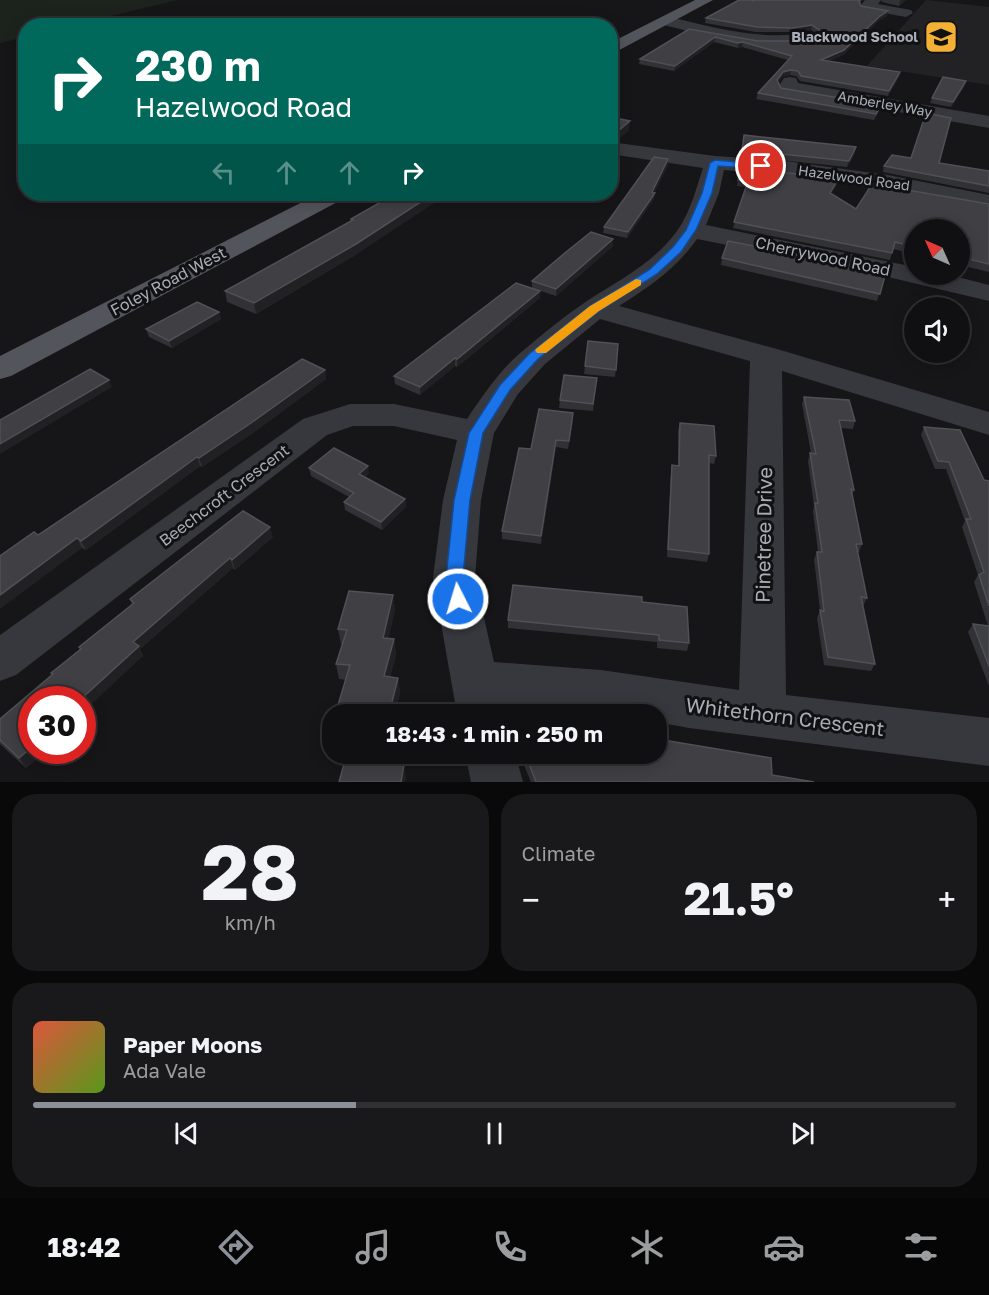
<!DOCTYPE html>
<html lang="en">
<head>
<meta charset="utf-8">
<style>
  :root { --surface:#101012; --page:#19191b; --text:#f1f3f6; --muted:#9c9d9f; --line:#303032; --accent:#8c9099 }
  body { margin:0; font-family:"Golos Text",sans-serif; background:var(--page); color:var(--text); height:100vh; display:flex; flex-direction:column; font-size:22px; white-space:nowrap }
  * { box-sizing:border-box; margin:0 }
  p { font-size:20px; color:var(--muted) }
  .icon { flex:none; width:33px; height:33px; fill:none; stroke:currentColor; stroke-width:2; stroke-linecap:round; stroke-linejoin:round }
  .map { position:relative; height:782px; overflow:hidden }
  .panel { display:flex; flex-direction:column; gap:12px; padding:12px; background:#09090a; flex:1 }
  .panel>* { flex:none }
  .banner { position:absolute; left:18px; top:18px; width:600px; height:183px; border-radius:24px; box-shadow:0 3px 15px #0003,0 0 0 2px var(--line); background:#00695c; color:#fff; overflow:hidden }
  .needle { width:39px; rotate:315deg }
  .fabs { position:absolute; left:904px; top:219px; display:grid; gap:12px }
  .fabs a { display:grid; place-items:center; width:66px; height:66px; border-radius:50%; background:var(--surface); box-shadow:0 3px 15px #0003,0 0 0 2px var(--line); font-size:30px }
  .speed { position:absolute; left:18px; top:686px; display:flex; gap:12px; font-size:30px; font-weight:700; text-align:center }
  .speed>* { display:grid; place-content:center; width:78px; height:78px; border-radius:50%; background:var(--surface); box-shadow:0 3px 15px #0003,0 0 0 2px var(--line); line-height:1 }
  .speed .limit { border:9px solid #d22; background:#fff; color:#111 }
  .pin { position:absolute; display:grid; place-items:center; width:51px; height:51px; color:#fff; margin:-26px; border:3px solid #fff; border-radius:50%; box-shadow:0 2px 6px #0007 }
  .me { position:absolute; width:66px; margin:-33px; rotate:355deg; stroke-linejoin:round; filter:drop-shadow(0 0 4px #0008) }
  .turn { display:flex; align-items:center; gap:21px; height:126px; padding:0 18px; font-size:27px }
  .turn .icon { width:78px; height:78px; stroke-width:2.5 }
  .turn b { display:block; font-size:42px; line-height:51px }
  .lanes { display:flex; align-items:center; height:57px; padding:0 18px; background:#0003; justify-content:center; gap:30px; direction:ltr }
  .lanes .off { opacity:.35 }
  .big { font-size:45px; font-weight:700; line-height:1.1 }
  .panel .card { flex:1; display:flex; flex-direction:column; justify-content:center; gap:9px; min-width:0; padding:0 21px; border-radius:24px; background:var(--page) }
  .panel .dial { align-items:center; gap:0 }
  .dial b { font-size:78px; line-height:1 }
  .song { display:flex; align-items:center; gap:18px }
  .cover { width:72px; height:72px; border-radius:9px; background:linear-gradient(135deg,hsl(10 70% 55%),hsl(90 70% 35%)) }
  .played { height:6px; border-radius:3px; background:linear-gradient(90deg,var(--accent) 35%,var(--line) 35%) }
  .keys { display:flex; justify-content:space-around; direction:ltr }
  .heat { display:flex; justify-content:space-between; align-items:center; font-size:33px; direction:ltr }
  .panel .tiles { flex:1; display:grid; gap:12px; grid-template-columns:1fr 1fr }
  .card:last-child { grid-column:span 2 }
  .trip { position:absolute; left:322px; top:704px; width:345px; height:60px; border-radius:24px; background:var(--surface); box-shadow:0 3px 15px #0003,0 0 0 2px var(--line); font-weight:700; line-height:60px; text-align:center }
  .menu { display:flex; height:96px; justify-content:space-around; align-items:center; background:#060607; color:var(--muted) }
  .menu .icon { width:42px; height:42px }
  .menu .selected { color:var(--accent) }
  .menu b { font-size:27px; color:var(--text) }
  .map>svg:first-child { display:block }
  .built { fill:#222225 }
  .green { fill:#1c231d }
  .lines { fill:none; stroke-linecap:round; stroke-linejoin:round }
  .minor { fill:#37383d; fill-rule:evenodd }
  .major { fill:#53555c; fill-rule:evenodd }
  .wall { fill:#323236 }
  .shaded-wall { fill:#212124 }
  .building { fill:#3f3f44; stroke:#4f5156; stroke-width:1.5 }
  .route { fill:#1a73e8; stroke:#114b97; stroke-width:1.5 }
  .slow { fill:#f59e0b }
  .labels { text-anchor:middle; stroke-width:6; stroke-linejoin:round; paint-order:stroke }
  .far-poi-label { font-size:14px; font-weight:bold; fill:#a8adb8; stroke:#111113; text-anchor:end }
  .far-street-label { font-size:14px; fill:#a8adb8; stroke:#111113 }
  .street-label { font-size:16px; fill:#a8adb8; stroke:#111113 }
  .near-street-label { font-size:20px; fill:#a8adb8; stroke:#111113 }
</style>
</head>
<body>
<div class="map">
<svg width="989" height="782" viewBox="0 0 989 782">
  <rect width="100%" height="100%" fill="#161618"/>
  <path class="built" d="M926,0L989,7V85L867,66Z"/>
  <path class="green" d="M0,0H178L72,25L26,26L25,37L0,43Z"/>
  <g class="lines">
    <path class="minor" d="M865,0H881L878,4L911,10L913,13L906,17L862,9L860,6Z
      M665,16C713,27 762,42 811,32L819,37L817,40C764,53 711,37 660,24L657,21L660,18Z
      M790,77L796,78L798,83L989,116V128L780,91L778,87L784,78Z
      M610,142L715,156L785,161L888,175L989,195V209C901,192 814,177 724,170L719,193L706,225L915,267V274H946L989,285V301L888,277L697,239C676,269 649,287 619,306L777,349L989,412V435L782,371L786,695L989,718V766L689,728L657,722V714H610L503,705L505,714H457L433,578L443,500L457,440L394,426H353L327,435L16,675L0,681V635L303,419L350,404H394L467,419C484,394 501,368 525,349C545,332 566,315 587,301C619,280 654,263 677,231C690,213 696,189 703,168L610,154ZM600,319L750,361L739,690L601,670L494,662L475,578L481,500L494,433L518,394L545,364Z
      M465,753H515L523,782H471Z"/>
    <path class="major" d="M695,0H713L610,55V43Z
      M318,194H347L343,199L11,376L0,379V356Z"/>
  </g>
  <path class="wall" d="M755,0H862L860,3L861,6L888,11L887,16L878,21L843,55L829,61L900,72L899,77L888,96L800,81L796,76L790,75L782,77L778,83L781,88L879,111L874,120L756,99L758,93L788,60L742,47L738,48L714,42L674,71L639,64L640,59L689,29L758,41H798L819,37L820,36L811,30L792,32H756L705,23L706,18Z
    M881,0H906L899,6L882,2Z
    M964,87L951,107L930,103L932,98Z
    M610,117L629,130L617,141L610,140Z
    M744,135L855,153L847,167L741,156Z
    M668,159V165L654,193V199L627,238L603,233L604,227Z
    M939,163L989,171V193L883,172L884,166Z
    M740,167L838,179L837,185L831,194L856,209L989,204V272L960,265V230H915V254L893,249L890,260L733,228L746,187L737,186Z
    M395,194L357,254L256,314L227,302L225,291L351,221V219Z
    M613,239V246L556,296L532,288V281Z
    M722,258L886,272L877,301L721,265Z
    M540,298L457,367L455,366L420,395L395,384L394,376Z
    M219,312L221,319L172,348L149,337L146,329Z
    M618,344L615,377L584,374L585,366Z
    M325,370L326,379L253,433L202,467L200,466L86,550L82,548L38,535Z
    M597,378L593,411L559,408L560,400Z
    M804,397L855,421L853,429L841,428L854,490L852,495L862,544L859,552H858L867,598L863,606L875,664L871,671L824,665L817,618L820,610L814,559L817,552H818L813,511L814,506L808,461L810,453H811L802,404Z
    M573,420L568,449L556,447L541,544L502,539V531L531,449Z
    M680,423L716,456L714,464L709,463V554L707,562L667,557L671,473L672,465L678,466V430Z
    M924,427L984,480L989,481V686L968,632L973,624L988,626L974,582L978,575L962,527L965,521L946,469H935L921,435Z
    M309,468L369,473L365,477L405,499L406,507L382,530L345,510L344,502L349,497L311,476Z
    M273,537L235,570L233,568L140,649L143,656L32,750H47L26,768L0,744V719L52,675L51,673L80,649L79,647L132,605L130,599Z
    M642,602L689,643L687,651L657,648V642L508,628V620Z
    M395,610L388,639H394L396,655L390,677L398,678L400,693L395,714H340L338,705L346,680L339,679L336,664L342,644H341L338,629Z
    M519,753H657L772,775L814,782H531Z"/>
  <path class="shaded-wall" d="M902,0H906L899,6L900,1Z
    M888,11L887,16L878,21L843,55L820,65L821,60L880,16Z
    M812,25L811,30L792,32L793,28Z
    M715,37L714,42L674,71L675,66Z
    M743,42L742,47L738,48V43Z
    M791,70L790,75L782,77L776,86L777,80L783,72Z
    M900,72L899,77L888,96L889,91Z
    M966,81L964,87L951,107L953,102Z
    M630,121L629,130L617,141L618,131Z
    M856,147L855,153L847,167L849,161Z
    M668,159V165L653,195L655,193L654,199L627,238L628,232L652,192Z
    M838,179L837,185L828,199L830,193Z
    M433,194H448L357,254L256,314L254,303Z
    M613,239V246L556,296V289Z
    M540,291V298L457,367V359Z
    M219,312L221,319L172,348L169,341Z
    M455,358V366L420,395V387Z
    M325,370L326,379L253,433L202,467L199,458Z
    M109,380L112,387L0,454V444Z
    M556,440V447L541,544V536Z
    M197,457L200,466L86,550L81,541Z
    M368,466L369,473L360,481L359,474Z
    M405,499L406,507L382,530L381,522Z
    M270,527L273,537L235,570L232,560Z
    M77,538L82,548L0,609V595Z
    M230,558L233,568L140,649L143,656L82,713V699H81L133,642Z
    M393,595L395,610L385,653L383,638Z
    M394,639L396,655L386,691L384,676Z
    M398,678L400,693L395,714H389Z
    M32,747V750H47L26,768L19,758Z
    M397,753H402L397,777L395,763Z
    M404,764L406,778L405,782H401Z"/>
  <path class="building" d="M739,0H752L753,1L755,0H860L859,1L861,6L888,11L880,16L844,50L821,60L900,72L889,91L801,76L798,71L791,70L783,72L777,80L781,88L881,105L876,114L758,93L792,56L743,42L738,43L715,37L675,66L640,59L689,29L758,41H798L819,37L822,32L812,25L793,28L757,27L706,18Z
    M943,77L966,81L953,102L932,98Z
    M926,113L951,118L939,163L989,171V186L884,166L892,155L911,158Z
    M610,117L630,121L618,131H610Z
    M744,135L856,147L849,161L742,150Z
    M654,157L668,159L652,192L655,193L628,232L604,227Z
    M740,167L838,179L830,193L856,209L872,184L989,204V264L960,257V230H915V247L895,242L892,253L734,222L748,181L738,180Z
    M395,194H433L356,244L254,303L225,291L353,220L351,219Z
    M591,232L613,239L556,289L532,281L566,252Z
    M728,241L886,272L880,294L722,258Z
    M516,283L540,291L457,359L455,358L420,387L394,376Z
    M197,302L219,312L169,341L146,329Z
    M588,341L618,344L616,370L585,366Z
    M302,359L325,370L251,423L199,458L197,457L81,541L77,538L0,595V556L34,532L38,535Z
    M90,369L109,380L0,444V420Z
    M564,375L597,378L593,404L560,400Z
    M804,397L849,400L855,421L839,420L854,490L851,489L862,544H856L867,598L861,597L875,664L828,657L820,610L824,611L817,552H822L815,503H818L810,453L816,454Z
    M539,409L573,413L569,441L556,440L541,536L502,531L519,448L531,449Z
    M680,423L714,426L716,456L709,455V554L668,549L672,465L679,466Z
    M924,427L960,430L984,480L989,481V606L979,575L984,572L966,519H971L949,462L938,461Z
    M334,448L368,466L359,474L405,499L381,522L344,502L354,493L309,468Z
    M243,511L270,527L232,560L230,558L133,642L139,646L81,699H32V747L19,758L0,740V719L53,674L51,673L81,649L79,647L134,603L130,599Z
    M513,585L642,597V602L687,607L689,643L659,640V635L508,620Z
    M349,591L393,595L383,638L394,639L384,676L398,678L389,714H352L355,707L338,705L350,665L336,664L347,630L338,629Z
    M973,624L989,626V666Z
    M657,739L771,758L772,775L814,782H536L525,753H657Z
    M347,753H397L395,763L404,764L401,782H339Z"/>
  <path class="route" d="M715,160L761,164L766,166L761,169L718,166L712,193L696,230L681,252L657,274L599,311L538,359L510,390L483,433L470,500L463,578L467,599L464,604L458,606L452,604L446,578L454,500L469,433L500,385L529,354L590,306L649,270L673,247L686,230L702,193L710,163Z"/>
  <path class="slow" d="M636,279L641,280V285L599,311L546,353H537L535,350L537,348L590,306Z"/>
  <defs>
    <g id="school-square" transform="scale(1.725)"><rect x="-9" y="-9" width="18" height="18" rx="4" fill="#f2b134" stroke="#111113"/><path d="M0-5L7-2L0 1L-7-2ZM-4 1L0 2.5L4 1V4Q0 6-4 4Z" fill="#111"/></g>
  </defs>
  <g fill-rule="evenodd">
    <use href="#school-square" x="941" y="37"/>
  </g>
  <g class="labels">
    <g class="far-poi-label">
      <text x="918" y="42">Blackwood School</text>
    </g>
    <g class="far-street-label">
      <text transform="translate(885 104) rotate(10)" y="5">Amberley Way</text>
      <text transform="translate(854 178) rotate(8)" y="5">Hazelwood Road</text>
    </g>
    <g class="street-label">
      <text transform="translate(823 256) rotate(12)" y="6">Cherrywood Road</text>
      <text transform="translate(168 281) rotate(-28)" y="6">Foley Road West</text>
      <text transform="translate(224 495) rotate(-37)" y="6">Beechcroft Crescent</text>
    </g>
    <g class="near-street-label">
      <text transform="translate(764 535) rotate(-89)" y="7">Pinetree Drive</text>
      <text transform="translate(785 717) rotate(7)" y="7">Whitethorn Crescent</text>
    </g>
  </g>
</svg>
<div class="fabs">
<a><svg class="needle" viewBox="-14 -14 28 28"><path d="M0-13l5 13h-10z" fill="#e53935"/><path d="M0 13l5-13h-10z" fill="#9c9d9f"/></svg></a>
<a><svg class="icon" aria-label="sound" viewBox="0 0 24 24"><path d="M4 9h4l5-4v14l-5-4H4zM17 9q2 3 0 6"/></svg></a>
</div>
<div class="speed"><div class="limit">30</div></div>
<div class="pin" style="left:761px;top:166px;background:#d93025"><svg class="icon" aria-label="arrive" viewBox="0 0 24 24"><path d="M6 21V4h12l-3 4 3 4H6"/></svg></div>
<svg class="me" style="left:458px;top:599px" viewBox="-20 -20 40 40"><circle r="17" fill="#1a73e8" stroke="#fff" stroke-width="3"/><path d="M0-11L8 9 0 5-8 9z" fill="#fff"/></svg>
<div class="trip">18:43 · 1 min · 250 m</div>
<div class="banner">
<div class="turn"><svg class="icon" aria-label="right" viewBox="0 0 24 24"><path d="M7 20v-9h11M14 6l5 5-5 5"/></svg><div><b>230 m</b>Hazelwood Road</div></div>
<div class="lanes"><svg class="icon off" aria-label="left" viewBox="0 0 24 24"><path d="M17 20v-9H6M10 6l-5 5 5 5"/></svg><svg class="icon off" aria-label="ahead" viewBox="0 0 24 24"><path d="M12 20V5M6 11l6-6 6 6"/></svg><svg class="icon off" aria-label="ahead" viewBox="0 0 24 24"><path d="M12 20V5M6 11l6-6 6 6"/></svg><svg class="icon" aria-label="right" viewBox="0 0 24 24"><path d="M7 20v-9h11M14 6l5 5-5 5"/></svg></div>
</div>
</div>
<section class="panel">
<div class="tiles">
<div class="card dial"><b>28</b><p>km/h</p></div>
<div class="card"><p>Climate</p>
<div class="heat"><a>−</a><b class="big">21.5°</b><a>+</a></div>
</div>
<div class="card">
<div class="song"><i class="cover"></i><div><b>Paper Moons</b><p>Ada Vale</p></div></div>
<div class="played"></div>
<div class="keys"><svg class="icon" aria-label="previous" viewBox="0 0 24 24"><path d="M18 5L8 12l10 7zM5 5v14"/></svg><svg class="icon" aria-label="pause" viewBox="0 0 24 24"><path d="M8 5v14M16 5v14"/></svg><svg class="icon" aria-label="next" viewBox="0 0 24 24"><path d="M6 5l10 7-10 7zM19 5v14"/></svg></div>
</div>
</div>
</section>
<nav class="menu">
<b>18:42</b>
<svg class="icon selected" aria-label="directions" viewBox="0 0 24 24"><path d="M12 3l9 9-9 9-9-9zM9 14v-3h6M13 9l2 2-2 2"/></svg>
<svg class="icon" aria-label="music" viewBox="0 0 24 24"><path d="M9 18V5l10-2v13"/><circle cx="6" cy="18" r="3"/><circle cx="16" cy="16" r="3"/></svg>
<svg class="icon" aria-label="phone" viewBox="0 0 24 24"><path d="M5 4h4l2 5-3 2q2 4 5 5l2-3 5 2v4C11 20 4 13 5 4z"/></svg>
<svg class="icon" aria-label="climate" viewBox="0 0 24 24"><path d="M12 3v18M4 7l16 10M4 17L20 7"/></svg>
<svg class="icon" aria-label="car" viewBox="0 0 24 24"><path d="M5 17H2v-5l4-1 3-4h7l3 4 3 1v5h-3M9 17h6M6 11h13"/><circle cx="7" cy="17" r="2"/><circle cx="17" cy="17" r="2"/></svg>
<svg class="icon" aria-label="filters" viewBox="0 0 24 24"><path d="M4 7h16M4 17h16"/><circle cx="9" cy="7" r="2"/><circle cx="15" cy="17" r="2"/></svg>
</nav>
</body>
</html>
